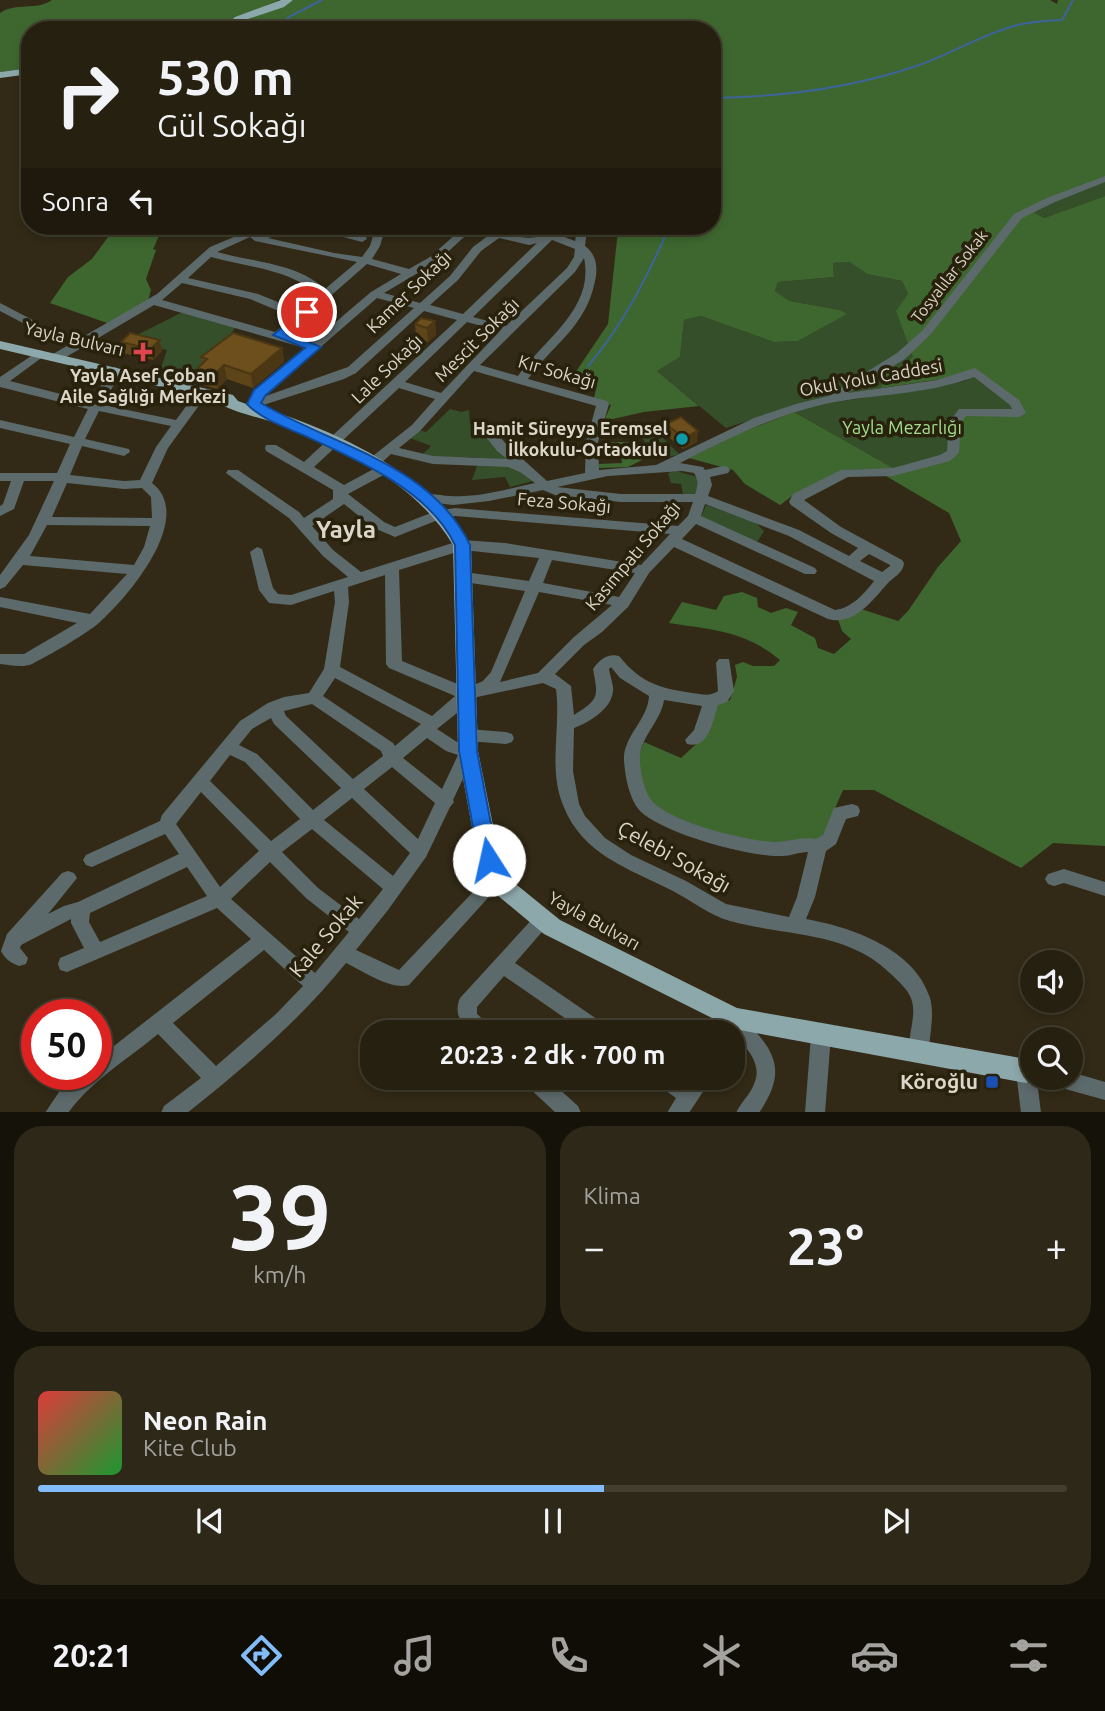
<!DOCTYPE html>
<html lang="tr">
<head>
<meta charset="utf-8">
<style>
  :root { --surface:#262010; --page:#2e2819; --text:#f1f3f6; --muted:#a4a39f; --line:#423e30; --accent:#82bcfa }
  body { margin:0; font-family:Ubuntu,sans-serif; background:var(--page); color:var(--text); height:100vh; display:flex; flex-direction:column; font-size:26px; white-space:nowrap }
  * { box-sizing:border-box; margin:0 }
  p { font-size:23px; color:var(--muted) }
  .icon { flex:none; width:38px; height:38px; fill:none; stroke:currentColor; stroke-width:2; stroke-linecap:round; stroke-linejoin:round }
  .map { position:relative; height:1112px; overflow:hidden }
  .drawer { display:flex; flex-direction:column; gap:14px; padding:14px; background:#151209; flex:1 }
  .drawer>* { flex:none }
  .top-card { position:absolute; left:21px; top:21px; width:700px; height:214px; border-radius:28px; box-shadow:0 4px 10px #0003,0 0 0 2px var(--line); background:#262010; color:var(--text); overflow:hidden }
  .fabs { position:absolute; left:1020px; top:950px; display:grid; gap:14px }
  .fabs a { display:grid; place-items:center; width:63px; height:63px; border-radius:50%; background:var(--surface); box-shadow:0 4px 10px #0003,0 0 0 2px var(--line); font-size:35px }
  .speed { position:absolute; left:21px; top:999px; display:flex; gap:14px; font-size:35px; font-weight:700; text-align:center }
  .speed>* { display:grid; place-content:center; width:91px; height:91px; border-radius:50%; background:var(--surface); box-shadow:0 4px 10px #0003,0 0 0 2px var(--line); line-height:1 }
  .speed .limit { border:10px solid #d22; background:#fff; color:#111 }
  .pin { position:absolute; display:grid; place-items:center; width:60px; height:60px; color:#fff; margin:-30px; border:4px solid #fff; border-radius:50%; box-shadow:0 2px 7px #0007 }
  .me { position:absolute; width:77px; margin:-38px; rotate:350deg; stroke-linejoin:round; filter:drop-shadow(0 0 5px #0008) }
  .turn { display:flex; align-items:center; gap:24px; height:147px; padding:0 21px; font-size:32px }
  .turn .icon { width:91px; height:91px; stroke-width:2.5 }
  .turn b { display:block; font-size:49px; line-height:60px }
  .then { display:flex; align-items:center; height:66px; padding:0 21px; background:#0003; gap:14px; font-size:26px }
  .big { font-size:52px; font-weight:700; line-height:1.1 }
  .drawer .widget { flex:1; display:flex; flex-direction:column; justify-content:center; gap:10px; min-width:0; padding:0 24px; border-radius:28px; background:var(--page) }
  .drawer .dial { align-items:center; gap:0 }
  .dial b { font-size:91px; line-height:1 }
  .song { display:flex; align-items:center; gap:21px }
  .cover { width:84px; height:84px; border-radius:10px; background:linear-gradient(135deg,hsl(0 70% 55%),hsl(130 70% 35%)) }
  .played { height:7px; border-radius:4px; background:linear-gradient(90deg,var(--accent) 55%,var(--line) 55%) }
  .keys { display:flex; justify-content:space-around; direction:ltr }
  .heat { display:flex; justify-content:space-between; align-items:center; font-size:38px; direction:ltr }
  .drawer .tiles { flex:1; display:grid; gap:14px; grid-template-columns:1fr 1fr }
  .widget:last-child { grid-column:span 2 }
  .trip { position:absolute; left:360px; top:1020px; width:385px; height:70px; border-radius:28px; background:var(--surface); box-shadow:0 4px 10px #0003,0 0 0 2px var(--line); font-weight:700; line-height:70px; text-align:center }
  .dock { display:flex; height:112px; justify-content:space-around; align-items:center; background:#0f0d06; color:var(--muted) }
  .dock .icon { width:49px; height:49px }
  .dock .on { color:var(--accent) }
  .dock b { font-size:32px; color:var(--text) }
  .map>svg:first-child { display:block }
  .green { fill:#344f2a }
  .forest { fill:#3e672f }
  .lines { fill:none; stroke-linecap:round; stroke-linejoin:round }
  .stream { stroke:#3d6499; stroke-width:2 }
  .minor { fill:#5d6a6b; fill-rule:evenodd }
  .major { fill:#8da8ab; fill-rule:evenodd }
  .wall { fill:#5d4419 }
  .shaded-wall { fill:#4c3714 }
  .building { fill:#6c4f1d; stroke:#4c3714; stroke-width:2 }
  .route { fill:#1a73e8; stroke:#114b97; stroke-width:2 }
  .health-dot { fill:#e0444e; stroke:#28210c; stroke-width:2.5 }
  .culture-dot { fill:#0f9aa8; stroke:#28210c; stroke-width:2.5 }
  .transit-dot { fill:#1a4fb4; stroke:#28210c; stroke-width:2.5 }
  .labels { text-anchor:middle; stroke-width:7; stroke-linejoin:round; paint-order:stroke }
  .far-street-label { font-size:16px; fill:#dbd6c9; stroke:#28210c }
  .street-label { font-size:18px; fill:#dbd6c9; stroke:#28210c }
  .poi-label { font-size:18px; font-weight:bold; fill:#dbd6c9; stroke:#28210c }
  .park-label { font-size:18px; fill:#a3df8e; stroke:#28210c }
  .near-street-label { font-size:21px; fill:#dbd6c9; stroke:#28210c }
  .near-poi-label { font-size:21px; font-weight:bold; fill:#dbd6c9; stroke:#28210c; text-anchor:end }
  .district-label { font-size:24px; font-weight:bold; fill:#dbd6c9; stroke:#28210c }
</style>
</head>
<body>
<div class="map">
<svg width="1105" height="1113" viewBox="0 0 1105 1113">
  <rect width="100%" height="100%" fill="#322a16"/>
  <path class="green" d="M1105,178V196L1044,218L1027,209Z
    M851,262L867,274L902,281L908,294L906,336L913,357L885,375L881,388L803,403L726,428L657,371L680,357L684,320L701,316L774,342L798,341L846,314L840,310L790,301L775,291L778,282L834,277L833,263Z
    M183,312L235,327L218,359L196,385L158,377L167,350L127,340Z
    M973,376L1010,404L1015,412L948,455L895,469L794,412L810,406L937,387L965,381Z
    M450,409L462,412L469,410L470,424H477L511,461L471,457H420L431,446L410,438L419,430L426,432Z
    M658,433L679,454L663,459L656,453L646,456L635,445L645,442L642,438Z
    M478,463L514,467L533,481L510,487L505,477L472,480Z
    M676,471L698,477L699,489L693,495H683L681,484L671,483L668,473Z
    M706,505L755,522L764,531L758,541H752L701,517Z"/>
  <path class="forest" d="M52,0H279L223,25L222,30H30V68L0,72V13C15,2 37,11 52,0Z
    M290,0H1050L1057,4L1058,0H1105V178L1028,209L1044,218L1105,196V846L1053,843L1021,868L874,790H843L818,847L735,842L643,803L633,770L644,742L681,758L705,736L715,705L730,700L737,677L735,665L743,662L753,666H774L780,660C744,630 712,630 669,623L682,602L716,610L724,596L742,592L757,598L758,607L771,613L786,608L798,612L791,625L815,638L818,648L834,654L851,639L842,631L838,619L861,609L898,621L908,611L938,567L961,541L949,513L874,469L848,470L795,494L780,505L745,484L733,470L689,458L735,435L794,412L895,469L948,455L961,410L1014,412L1010,404L967,371L942,379L881,388L885,375L913,357L896,311L908,294L902,281L867,274L850,262L833,263L834,277L778,282L775,291L790,301L840,310L847,314L798,341L774,342L701,316L684,320L680,357L657,371L699,406L644,412L604,421L611,405L594,398L597,385L571,379L608,324L618,230L594,226H712V30H230L237,22Z
    M177,226L159,236L153,249L156,250L146,279L151,290L148,301L110,324L50,303L68,277L92,259L108,237L121,230Z
    M611,442H628L642,460L628,467L599,468V464L622,463L621,455L611,454Z"/>
  <g class="lines">
    <path class="stream" d="M275,30L289,17L322,0
      M712,98C782,97 853,88 919,65C951,54 981,35 1014,26C1030,21 1046,21 1062,20L1073,0
      M588,366C623,325 646,279 668,230L667,226"/>
    <path class="minor" d="M1105,176V182L1055,202L1022,218L931,334L905,359L848,393L937,380L975,368L1019,400L1026,413L1020,417L966,416L961,422L959,453L950,461L893,476L848,477L804,500L841,527L902,560L904,563C903,574 894,576 887,584C872,601 854,626 828,619L674,547L649,573L628,607L602,632L584,645L555,674L571,686L574,715C600,699 598,696 593,669C599,660 608,653 619,656C641,683 659,688 692,693C702,694 710,697 718,691L716,663L719,659H729L734,691L727,702L718,705C713,720 709,750 687,744L685,740L694,730L702,706L664,700C661,720 643,735 640,754C639,766 643,791 652,801C672,823 744,840 773,842C788,842 802,836 816,839L823,835L834,808L852,804L858,806L860,811L858,816L846,819L836,844L826,851L815,897L806,919C851,927 915,949 930,998C935,1015 929,1036 929,1053L926,1059L919,1062L912,1059C903,1040 920,1016 910,996C907,989 899,982 893,976C848,930 788,937 730,921C709,915 692,901 673,891C630,869 582,855 563,805C548,769 561,727 556,689L543,683L477,697L437,729L457,742L474,747L476,751L453,800L454,802L450,807L426,857L388,910L356,950L399,970L491,873L497,871L503,873L506,878L409,985C392,991 361,970 346,963C300,1020 245,1067 187,1113H161L164,1106L201,1078L158,1034C128,1059 91,1081 68,1113H45L63,1086L77,1074H96V1060L251,939L217,908L67,972L60,970L58,964L60,958L84,948L71,923V919L21,945L20,948L28,958L26,964L19,966C11,963 5,959 1,951L7,934L62,873L68,871L74,873L77,878L48,914L64,906L78,902L179,854L165,834L92,867L86,865L83,860L86,855L160,821L162,815L240,721L268,703L284,697L309,693L324,669L335,602L334,591L291,605L269,603L259,590L250,552L257,547L262,549L273,588L278,594L291,595L348,577L323,556L289,518L226,473L228,470H238L299,512L304,518L333,499V490L266,451L265,448L266,445H276L304,462L457,320L424,311L356,373L344,379L254,408L248,404L255,390L305,348L154,305L61,360H53V354L157,294L210,247L260,226H273L258,234L291,226L332,228L386,226L380,246L372,259L409,269L430,257L465,226H476L438,261L384,293L420,303L450,276L473,247L489,235L484,234V230H494L499,226H509L504,233C525,238 537,243 553,226H564L557,234L575,241L577,230L582,227L587,230L585,246C597,255 598,268 595,281C586,327 553,344 528,379L607,401L609,404L598,442L599,470L656,465L754,418L796,404L828,396L897,353L923,330L1014,214L1047,198ZM375,229L370,246L362,257L334,253L268,238L298,230L332,234L362,242L367,239L366,237L349,232ZM250,237L255,241L357,262L325,289C298,263 252,262 217,252ZM499,238L529,245L537,243L463,314L430,305L458,280L481,251ZM552,240L575,249L574,257L567,268L506,326L473,317ZM211,257C246,267 291,269 318,295L300,311L258,294L188,278ZM584,258C595,309 543,340 518,376L480,365L575,272ZM367,264L401,274L371,292L311,343L286,335ZM182,283L250,299L293,317L275,332L162,300ZM377,298L414,308L348,367L263,397ZM467,322L500,331L441,393L405,382ZM474,371L596,406L586,442L585,473L547,481L507,445L486,421L482,420L476,424L497,451L507,459L433,456L399,448L420,431ZM974,377L1010,405L1012,409H959L949,422L947,451L940,455L893,468L841,470L793,494L789,502L791,505L831,533L858,548L849,556L799,530L708,496L712,485L710,477L728,473L730,470L728,467L723,466L705,470L703,467L680,463C726,440 774,415 825,404C874,394 926,395 974,377ZM399,388L435,399L412,425L369,459L368,462L369,465H379L391,454L433,464L508,467L520,472L535,483C508,489 478,498 450,496C440,496 427,491 418,498L420,501L453,505L489,501L543,490L555,495L621,502H693L688,516L678,526L455,508L436,511L395,527L384,522L348,494L389,472L391,469L389,466H379L344,485L314,467ZM682,471L694,473C699,481 698,485 695,494H621L557,487L608,476ZM344,504L374,528L395,537L443,518L455,516L670,534L641,565L505,543L462,540L361,572L333,550L312,526ZM705,504L789,536L874,581C864,594 852,608 835,610L682,539L696,524L805,574H815L817,571L815,568L701,516ZM463,550L539,558L529,581L464,572L457,577L464,582L525,591L491,672L483,681L467,688L402,661L399,570ZM869,554L890,565V566L882,572L860,561ZM552,560L635,573L619,597L543,583ZM385,575L386,664L389,668L455,696L432,716L340,667L349,602L348,587ZM539,592L612,605L574,637L538,673L500,682ZM611,667L620,678L649,696C648,720 623,736 624,760C625,776 629,799 640,811C662,833 751,858 782,856C791,856 799,852 808,852L797,897L789,917L726,904L686,881L631,855L605,838L585,816L579,804L573,771L574,728C590,722 615,707 613,687C612,681 610,675 609,669ZM335,678L421,724L395,746L393,743L323,696ZM312,704L381,751L383,756L353,779L286,716L284,711ZM271,718L274,724L341,788L313,810L257,754L239,745L252,729ZM427,738L446,751L458,755L442,789L403,758ZM230,755L245,762L300,819L271,841L210,781ZM392,767L435,803L418,839L364,789ZM201,792L259,851L220,887L176,824ZM352,798L410,853L393,876L324,820ZM312,829L383,889L359,919L318,888L282,852ZM270,862L306,898L349,932L315,973L231,899ZM187,867L207,896L100,942L89,922L90,913ZM264,950L303,986L276,1014L216,1066L173,1023Z
      M0,303L50,329L52,331L46,334L42,333L0,311Z
      M40,350L46,354L44,356L10,381L92,402L109,371L115,367L121,371L103,405L176,420L198,390L202,389L208,393L168,448L152,483C196,517 128,597 100,622C88,633 48,656 32,664C23,668 10,665 0,664V654H24L77,623L0,607V597L90,614L127,574L23,565L5,587L0,589V575L29,535L54,481H24L14,509L0,516V506L3,504L11,481H0V473H57L70,444L0,428V420L74,437L88,409L0,387V377ZM99,411L171,426L156,447L140,480L124,481L70,475L82,446L124,456L130,452L129,449L85,439ZM67,483L124,489L142,488L151,497L152,518L52,517ZM47,525L150,526L144,547L134,565L30,556Z
      M468,729L506,732L512,734L514,738L512,742L506,744L468,741L462,739L460,735L462,731Z
      M1064,869L1105,882V896L1064,883L1054,886L1048,884L1045,879L1048,874Z
      M542,912L548,915L551,920L548,925L515,963L607,1026L609,1032H585L504,976L477,1007V1014L490,1026L492,1032H470C460,1023 454,1012 460,998L536,915Z
      M734,1009C743,1013 746,1022 753,1029C781,1058 782,1079 759,1113H736C741,1102 750,1095 754,1084C766,1057 734,1040 724,1018L727,1012Z
      M821,1026L828,1029L831,1035L825,1113H805L811,1035L814,1029Z
      M1026,1062L1032,1064V1078H1040L1037,1080L1041,1113H1021L1016,1071L1019,1064Z
      M1071,1072L1105,1082V1100L1051,1085L1048,1078H1071Z
      M523,1078H547L578,1106L581,1113H556L526,1085Z
      M655,1078H681L687,1082L690,1078H712L689,1113H667L676,1098L658,1085Z"/>
    <path class="major" d="M281,0H293L284,7L242,21L231,30H220L235,17Z
      M30,68V74L0,78V72Z
      M0,341L233,395L238,401C253,407 269,410 284,415C357,441 429,478 471,545L478,751L500,860L507,877L560,920L737,1008L1026,1059L1032,1062L1035,1079L1026,1083L734,1029L544,934L491,890L478,860L458,751L453,545C416,483 344,448 278,424C257,416 231,413 213,399L0,349Z"/>
  </g>
  <path class="wall" d="M435,321L436,335L428,342L416,339L415,324Z
    M160,340L162,351L153,360L123,353L121,342Z
    M282,348L284,362L253,388L227,379L217,389L199,384L196,370L203,364L201,357Z
    M666,424L697,442L683,449L666,435Z"/>
  <path class="shaded-wall" d="M435,321L436,335L428,342L427,328Z
    M160,340L162,351L153,360L150,349Z
    M282,348L284,362L253,388L251,374Z
    M224,365L227,379L217,389L215,374Z
    M698,431L697,442L683,449L684,438Z"/>
  <path class="building" d="M421,318L435,321L427,328L415,324Z
    M130,333L160,340L150,349L121,342Z
    M233,333L282,348L251,374L224,365L215,374L196,370L207,359L201,357Z
    M681,417L698,431L684,438L666,424Z"/>
  <path class="route" d="M307,308L312,309V314L289,334L321,347L265,396L261,403C332,446 431,463 470,545L477,751L498,860L496,866L489,869L482,866L479,860L459,751L455,545C429,490 356,459 303,435C285,427 261,419 247,404L254,390L305,348L273,335Z"/>
  <path class="health-dot" d="M139.5 341.5h7v7h7v7h-7v7h-7v-7h-7v-7h7z"/>
  <circle class="culture-dot" cx="682" cy="439" r="7"/>
  <rect class="transit-dot" x="985" y="1075" width="14" height="14" rx="3.5"/>
  <g class="labels">
    <g class="far-street-label">
      <text transform="translate(949 276) rotate(-52)" y="6">Tosyalılar Sokak</text>
    </g>
    <g class="street-label">
      <text transform="translate(409 292) rotate(-44)" y="6">Kamer Sokağı</text>
      <text transform="translate(74 339) rotate(13)" y="6">Yayla Bulvarı</text>
      <text transform="translate(477 340) rotate(-45)" y="6">Mescit Sokağı</text>
      <text transform="translate(387 369) rotate(-44)" y="6">Lale Sokağı</text>
      <text transform="translate(557 372) rotate(16)" y="6">Kır Sokağı</text>
      <text transform="translate(871 378) rotate(-10)" y="6">Okul Yolu Caddesi</text>
      <text transform="translate(564 503) rotate(5)" y="6">Feza Sokağı</text>
      <text transform="translate(633 556) rotate(-50)" y="6">Kasımpatı Sokağı</text>
      <text transform="translate(594 921) rotate(29)" y="6">Yayla Bulvarı</text>
    </g>
    <g class="poi-label">
      <text x="143" y="382">Yayla Asef Çoban<tspan x="143" dy="21">Aile Sağlığı Merkezi</tspan></text>
      <text x="668" y="435" text-anchor="end">Hamit Süreyya Eremsel<tspan x="668" dy="21">İlkokulu-Ortaokulu</tspan></text>
    </g>
    <g class="park-label">
      <text x="902" y="434">Yayla Mezarlığı</text>
    </g>
    <g class="near-street-label">
      <text transform="translate(674 857) rotate(29)" y="7">Çelebi Sokağı</text>
      <text transform="translate(326 936) rotate(-50)" y="7">Kale Sokak</text>
    </g>
    <g class="near-poi-label">
      <text x="978" y="1089">Köroğlu</text>
    </g>
    <g class="district-label">
      <text x="346" y="538">Yayla</text>
    </g>
  </g>
</svg>
<div class="fabs">
<a><svg class="icon" aria-label="sound" viewBox="0 0 24 24"><path d="M4 9h4l5-4v14l-5-4H4zM17 9q2 3 0 6"/></svg></a>
<a><svg class="icon" aria-label="search" viewBox="0 0 24 24"><circle cx="10" cy="10" r="6"/><path d="M15 15l6 6"/></svg></a>
</div>
<div class="speed"><div class="limit">50</div></div>
<div class="pin" style="left:307px;top:312px;background:#d93025"><svg class="icon" aria-label="arrive" viewBox="0 0 24 24"><path d="M6 21V4h12l-3 4 3 4H6"/></svg></div>
<svg class="me" style="left:489px;top:860px" viewBox="-20 -20 40 40"><circle r="19" fill="#fff"/><path d="M0-13L10 11 0 6-10 11z" fill="#1a73e8"/></svg>
<div class="trip">20:23 · 2 dk · 700 m</div>
<div class="top-card">
<div class="turn"><svg class="icon" aria-label="right" viewBox="0 0 24 24"><path d="M7 20v-9h11M14 6l5 5-5 5"/></svg><div><b>530 m</b>Gül Sokağı</div></div>
<div class="then">Sonra<svg class="icon" aria-label="left" viewBox="0 0 24 24"><path d="M17 20v-9H6M10 6l-5 5 5 5"/></svg></div>
</div>
</div>
<section class="drawer">
<div class="tiles">
<div class="widget dial"><b>39</b><p>km/h</p></div>
<div class="widget"><p>Klima</p>
<div class="heat"><a>−</a><b class="big">23°</b><a>+</a></div>
</div>
<div class="widget">
<div class="song"><i class="cover"></i><div><b>Neon Rain</b><p>Kite Club</p></div></div>
<div class="played"></div>
<div class="keys"><svg class="icon" aria-label="previous" viewBox="0 0 24 24"><path d="M18 5L8 12l10 7zM5 5v14"/></svg><svg class="icon" aria-label="pause" viewBox="0 0 24 24"><path d="M8 5v14M16 5v14"/></svg><svg class="icon" aria-label="next" viewBox="0 0 24 24"><path d="M6 5l10 7-10 7zM19 5v14"/></svg></div>
</div>
</div>
</section>
<nav class="dock">
<b>20:21</b>
<svg class="icon on" aria-label="directions" viewBox="0 0 24 24"><path d="M12 3l9 9-9 9-9-9zM9 14v-3h6M13 9l2 2-2 2"/></svg>
<svg class="icon" aria-label="music" viewBox="0 0 24 24"><path d="M9 18V5l10-2v13"/><circle cx="6" cy="18" r="3"/><circle cx="16" cy="16" r="3"/></svg>
<svg class="icon" aria-label="phone" viewBox="0 0 24 24"><path d="M5 4h4l2 5-3 2q2 4 5 5l2-3 5 2v4C11 20 4 13 5 4z"/></svg>
<svg class="icon" aria-label="climate" viewBox="0 0 24 24"><path d="M12 3v18M4 7l16 10M4 17L20 7"/></svg>
<svg class="icon" aria-label="car" viewBox="0 0 24 24"><path d="M5 17H2v-5l4-1 3-4h7l3 4 3 1v5h-3M9 17h6M6 11h13"/><circle cx="7" cy="17" r="2"/><circle cx="17" cy="17" r="2"/></svg>
<svg class="icon" aria-label="filters" viewBox="0 0 24 24"><path d="M4 7h16M4 17h16"/><circle cx="9" cy="7" r="2"/><circle cx="15" cy="17" r="2"/></svg>
</nav>
</body>
</html>
